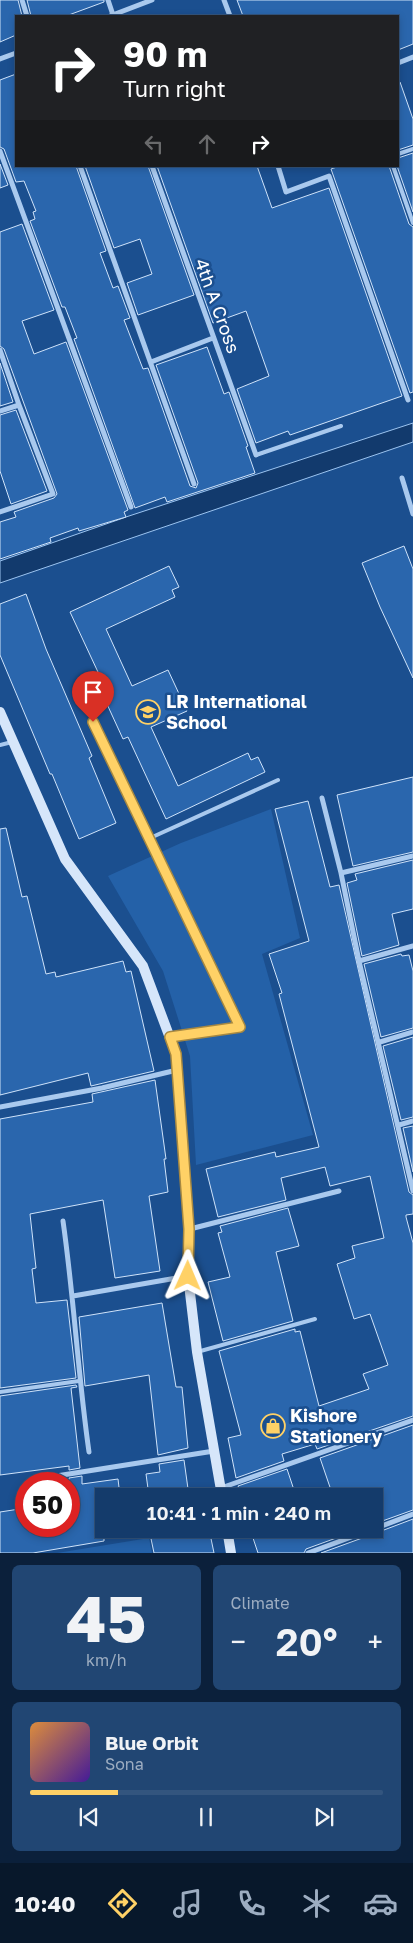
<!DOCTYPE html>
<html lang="en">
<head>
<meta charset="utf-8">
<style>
  :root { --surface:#143b6b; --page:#214673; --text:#f1f3f6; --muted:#9dadc1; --line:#33557e; --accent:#ffd166 }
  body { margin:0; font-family:"Golos Text",sans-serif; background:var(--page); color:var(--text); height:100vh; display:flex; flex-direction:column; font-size:19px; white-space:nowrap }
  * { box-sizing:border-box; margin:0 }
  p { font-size:16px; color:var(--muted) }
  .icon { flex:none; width:28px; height:28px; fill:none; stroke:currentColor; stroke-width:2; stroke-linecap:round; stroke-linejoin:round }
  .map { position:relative; height:1553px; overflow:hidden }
  .sheet { display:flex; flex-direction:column; gap:12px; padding:12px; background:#0b203b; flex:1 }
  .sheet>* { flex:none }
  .hud { position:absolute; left:15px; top:15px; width:384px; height:152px; border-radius:0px; box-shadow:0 2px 8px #0003,0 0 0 1px var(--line); background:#202124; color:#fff; overflow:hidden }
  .speed { position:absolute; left:15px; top:1472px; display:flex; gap:10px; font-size:25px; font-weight:700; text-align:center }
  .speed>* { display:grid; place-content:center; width:65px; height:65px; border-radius:50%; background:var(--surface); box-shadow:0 2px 8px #0003,0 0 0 1px var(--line); line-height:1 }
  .speed .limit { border:8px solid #d22; background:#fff; color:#111 }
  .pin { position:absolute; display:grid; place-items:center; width:42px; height:42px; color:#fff; margin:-51px -21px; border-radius:50% 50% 50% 0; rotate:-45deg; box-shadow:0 0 5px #0007 }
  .pin .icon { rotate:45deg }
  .me { position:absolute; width:55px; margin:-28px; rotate:1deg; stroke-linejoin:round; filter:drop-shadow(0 0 4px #0008) }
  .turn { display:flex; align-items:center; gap:18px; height:105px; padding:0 25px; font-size:22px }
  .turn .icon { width:65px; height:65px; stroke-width:2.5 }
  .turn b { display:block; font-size:35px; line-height:42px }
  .lanes { display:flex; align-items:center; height:48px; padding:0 25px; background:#0003; justify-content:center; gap:25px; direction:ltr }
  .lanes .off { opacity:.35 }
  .big { font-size:38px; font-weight:600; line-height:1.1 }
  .sheet .tile { flex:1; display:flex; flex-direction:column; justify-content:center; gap:8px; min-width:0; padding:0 18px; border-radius:8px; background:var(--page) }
  .sheet .dial { align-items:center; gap:0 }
  .dial b { font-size:65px; line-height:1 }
  .song { display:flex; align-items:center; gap:15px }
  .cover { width:60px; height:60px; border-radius:8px; background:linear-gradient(135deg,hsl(30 70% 55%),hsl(260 70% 35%)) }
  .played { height:5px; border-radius:2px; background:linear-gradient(90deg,var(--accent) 25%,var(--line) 25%) }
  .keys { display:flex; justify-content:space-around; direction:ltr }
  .heat { display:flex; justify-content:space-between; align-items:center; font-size:28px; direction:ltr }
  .sheet .tiles { flex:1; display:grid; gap:12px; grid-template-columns:1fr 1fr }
  .tile:last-child { grid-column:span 2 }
  .trip { position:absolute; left:95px; top:1488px; width:288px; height:50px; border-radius:0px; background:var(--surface); box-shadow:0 2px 8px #0003,0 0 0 1px var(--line); font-weight:600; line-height:50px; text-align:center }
  .tabs { display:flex; height:80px; justify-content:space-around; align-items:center; background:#08182b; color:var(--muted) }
  .tabs .icon { width:35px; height:35px }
  .tabs .selected { color:var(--accent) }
  .tabs b { font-size:22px; color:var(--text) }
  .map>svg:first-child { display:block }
  .green { fill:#2461a8 }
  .water { fill:#123a6d; stroke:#9cc4f0 }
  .building { fill:#2a66ad; stroke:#cfe3fa }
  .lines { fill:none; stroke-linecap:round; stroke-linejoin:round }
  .service { stroke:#a9c9ee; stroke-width:4 }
  .minor { stroke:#a9c9ee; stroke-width:5 }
  .secondary { stroke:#d6e6fa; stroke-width:10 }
  .route-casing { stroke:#a68842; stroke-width:12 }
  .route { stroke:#ffd166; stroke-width:9 }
  .labels { text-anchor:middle; stroke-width:5; stroke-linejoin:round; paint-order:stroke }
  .street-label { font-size:18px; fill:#fff; stroke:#1b4f8f }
  .poi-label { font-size:18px; font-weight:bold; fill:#fff; stroke:#1b4f8f; text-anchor:start }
</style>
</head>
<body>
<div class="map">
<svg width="413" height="1553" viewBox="0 0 413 1553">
  <rect width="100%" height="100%" fill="#1b4f8f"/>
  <path class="green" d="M271,809L300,938L262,954L313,1135L196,1165L190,1056L163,971L108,876L181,843Z
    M149,1538L152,1553H57Z"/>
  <path class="water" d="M413,423V442L0,583V561L129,516Z"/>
  <path class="building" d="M0,0H18L22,16H16V35L0,42Z
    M27,0H104V2L66,16H31Z
    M237,0H413V44L398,50V16H243Z
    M16,74V166H76L106,251L100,253L113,288L118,286L130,318L124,320L143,369L148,368L190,486L196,488L198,483L156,365L207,347L224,394L229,392L248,446L246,447L255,473L167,502L165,497L135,508L74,339L77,338L65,307H62L30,221L35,219L33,212L36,211L24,181L16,182L4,149L0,147V80Z
    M398,82H400L413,119V145L398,150Z
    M413,153V212L397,166L398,158Z
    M0,164L8,185L0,188Z
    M85,166H148L194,295L138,315L127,283L152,274L140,239L114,248Z
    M157,166H257L272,208L329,188L402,396L290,435L288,431L256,443L237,389L269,376L246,311L213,323Z
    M340,166H389L409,224L413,227V392L410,393L331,169Z
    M22,224L54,310L22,321L34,354L66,342L128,510L124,512L126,517L79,531L78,528L50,538L51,542L0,559V522L16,517L14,512L54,498L57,494L4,349L0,346V232Z
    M0,363L13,402L0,406Z
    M16,410L47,491L11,504L0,471V415Z
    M404,546L413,569V678L380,607L362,563Z
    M169,566L179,587L172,590L175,597L106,629L132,686L168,670L187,711L151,727L178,786L248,753L251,760L258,757L265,772L166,819L128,737L123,739L106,702L111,700L70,612Z
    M26,594L46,649L92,756L89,758L116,823L79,839L52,774H50L0,655V604Z
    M413,777V852L353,866L337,795Z
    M308,801L330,887L339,885L409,1192L413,1195V1214L406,1215V1217L413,1243V1416L317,1449L315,1444L282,1454L284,1461L236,1478L228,1438L241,1435L219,1351L295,1329V1332L300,1331L319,1406L369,1389L363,1374L388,1365L370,1314L354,1319L337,1264L355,1258L352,1246L384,1238L370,1176L330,1186L325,1167L281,1178L286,1200L218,1217L206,1169L275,1152L276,1157L319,1147L279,994L282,993L269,954L309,941L275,809Z
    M6,828L22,897L27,896L46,974L55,972L56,977L123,961L126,972L131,971L154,1071L91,1086L88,1073L0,1095V829Z
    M413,860V909L392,914L399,945L362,956L347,883L357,880L355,874Z
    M401,954L402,956L409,955L413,971V1028L381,1037L364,964Z
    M413,1037V1117L401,1120L383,1046Z
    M155,1080L166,1159H164L168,1192L149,1196L160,1271L115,1278L103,1200L30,1214L36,1268L32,1269L36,1303L67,1300L76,1378L0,1388V1119L93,1102L92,1094Z
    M413,1126V1172L403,1128Z
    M288,1208L299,1246L276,1252L293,1321L223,1341L208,1282L230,1277L218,1233L222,1232L220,1226Z
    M162,1303L176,1387H182L188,1448L158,1455L149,1375L85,1386L79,1317Z
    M76,1385L77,1387L71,1388L80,1468L69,1470V1466L0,1475V1396Z
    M413,1425V1510L374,1524V1496H333L320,1458Z
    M184,1460L189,1496H149L146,1474L160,1472L159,1464Z
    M287,1469L296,1496H242L238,1486Z
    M82,1476V1484L118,1479L120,1496H104V1541L33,1553H0V1512L26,1508V1526H69V1478Z
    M413,1519V1553H321L376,1533Z
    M149,1529H209L214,1553H154Z
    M250,1529H361L306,1549L304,1553H258Z"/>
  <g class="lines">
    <path class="service" d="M398,154L413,149
      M393,166L413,223
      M256,455L341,426
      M93,722L240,1027L170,1037
      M0,745L12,742
      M148,839L278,780
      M197,1352L315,1319
      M0,1392L79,1381"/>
    <path class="minor" d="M22,0L27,16
      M108,0L113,15
      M224,0L230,16
      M110,16L152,0
      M0,59L16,53
      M398,63L413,57
      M0,151L131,507
      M80,166L194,484
      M152,166L256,455
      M278,166L286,192L329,176L408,400
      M0,350L19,405L0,411
      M151,362L213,338
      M402,478L413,514
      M0,512L53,494L19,405
      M322,798L341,873L359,961L413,1191
      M341,873L413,856
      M359,961L413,946
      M380,1042L413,1032
      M0,1107L102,1088L177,1070
      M399,1125L413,1121
      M63,1221C74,1298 78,1375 89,1452
      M190,1229L339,1191
      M73,1296L188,1276
      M50,1477L214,1451
      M221,1488L413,1420
      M374,1529L413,1514
      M308,1553L373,1529"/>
    <path class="secondary" d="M0,712L65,859L143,966L176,1054L189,1229L188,1276L197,1352L222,1496
      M227,1529L231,1553"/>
  </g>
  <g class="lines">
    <g class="route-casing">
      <path id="route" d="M93,722L240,1027L170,1037L176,1054L189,1229L188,1276"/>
    </g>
    <use href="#route" class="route"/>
  </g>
  <defs>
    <g id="school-ring" transform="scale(1.25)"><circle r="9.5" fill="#1b4f8f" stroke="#ffd166" stroke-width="1.5"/><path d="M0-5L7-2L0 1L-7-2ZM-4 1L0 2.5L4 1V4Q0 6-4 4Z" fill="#ffd166"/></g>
    <g id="shop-ring" transform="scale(1.25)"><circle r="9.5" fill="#1b4f8f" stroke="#ffd166" stroke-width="1.5"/><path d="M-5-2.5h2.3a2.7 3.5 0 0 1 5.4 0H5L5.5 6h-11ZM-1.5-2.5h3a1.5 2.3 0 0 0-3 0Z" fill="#ffd166"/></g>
  </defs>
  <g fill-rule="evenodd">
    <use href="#school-ring" x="148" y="712"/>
    <use href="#shop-ring" x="273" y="1426"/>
  </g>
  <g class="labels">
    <g class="street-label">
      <text transform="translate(217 306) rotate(70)" y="6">4th A Cross</text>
    </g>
    <g class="poi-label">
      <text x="166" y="708">LR International<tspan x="166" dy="21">School</tspan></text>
      <text x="290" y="1422">Kishore<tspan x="290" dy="21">Stationery</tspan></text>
    </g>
  </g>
</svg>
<div class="speed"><div class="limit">50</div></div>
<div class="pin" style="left:93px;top:722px;background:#d93025"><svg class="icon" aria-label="arrive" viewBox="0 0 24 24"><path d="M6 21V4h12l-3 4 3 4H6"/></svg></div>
<svg class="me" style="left:188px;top:1276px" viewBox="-20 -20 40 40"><path d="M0-17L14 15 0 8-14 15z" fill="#ffd166" stroke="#fff" stroke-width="4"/></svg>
<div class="trip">10:41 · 1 min · 240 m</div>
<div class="hud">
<div class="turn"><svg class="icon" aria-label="right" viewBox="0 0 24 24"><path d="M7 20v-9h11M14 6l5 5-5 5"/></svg><div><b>90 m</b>Turn right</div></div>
<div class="lanes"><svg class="icon off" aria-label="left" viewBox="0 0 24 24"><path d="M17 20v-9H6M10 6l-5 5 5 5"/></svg><svg class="icon off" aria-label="ahead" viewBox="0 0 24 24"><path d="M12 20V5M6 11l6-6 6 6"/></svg><svg class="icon" aria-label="right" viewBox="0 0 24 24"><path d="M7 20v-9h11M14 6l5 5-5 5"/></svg></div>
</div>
</div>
<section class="sheet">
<div class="tiles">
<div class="tile dial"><b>45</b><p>km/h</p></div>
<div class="tile"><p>Climate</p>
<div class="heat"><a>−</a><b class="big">20°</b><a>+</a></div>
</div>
<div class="tile">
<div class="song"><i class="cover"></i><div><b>Blue Orbit</b><p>Sona</p></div></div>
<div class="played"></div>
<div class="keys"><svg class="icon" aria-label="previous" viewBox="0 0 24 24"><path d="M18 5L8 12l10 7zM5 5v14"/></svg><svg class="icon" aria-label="pause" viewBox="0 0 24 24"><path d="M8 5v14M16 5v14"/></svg><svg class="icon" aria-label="next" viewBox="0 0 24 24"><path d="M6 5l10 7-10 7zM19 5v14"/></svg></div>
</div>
</div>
</section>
<nav class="tabs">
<b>10:40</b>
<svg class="icon selected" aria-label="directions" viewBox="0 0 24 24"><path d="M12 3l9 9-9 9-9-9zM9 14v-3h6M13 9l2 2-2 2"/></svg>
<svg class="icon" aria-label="music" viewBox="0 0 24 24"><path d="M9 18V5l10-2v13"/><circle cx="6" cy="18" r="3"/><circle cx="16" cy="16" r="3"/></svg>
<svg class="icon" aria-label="phone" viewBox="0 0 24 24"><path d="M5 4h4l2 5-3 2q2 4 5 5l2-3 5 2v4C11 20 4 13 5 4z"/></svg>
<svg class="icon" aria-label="climate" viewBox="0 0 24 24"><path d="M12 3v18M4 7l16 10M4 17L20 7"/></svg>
<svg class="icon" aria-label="car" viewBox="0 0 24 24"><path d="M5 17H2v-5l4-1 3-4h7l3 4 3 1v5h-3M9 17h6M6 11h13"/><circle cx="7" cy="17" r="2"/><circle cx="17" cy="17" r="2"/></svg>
</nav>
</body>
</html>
